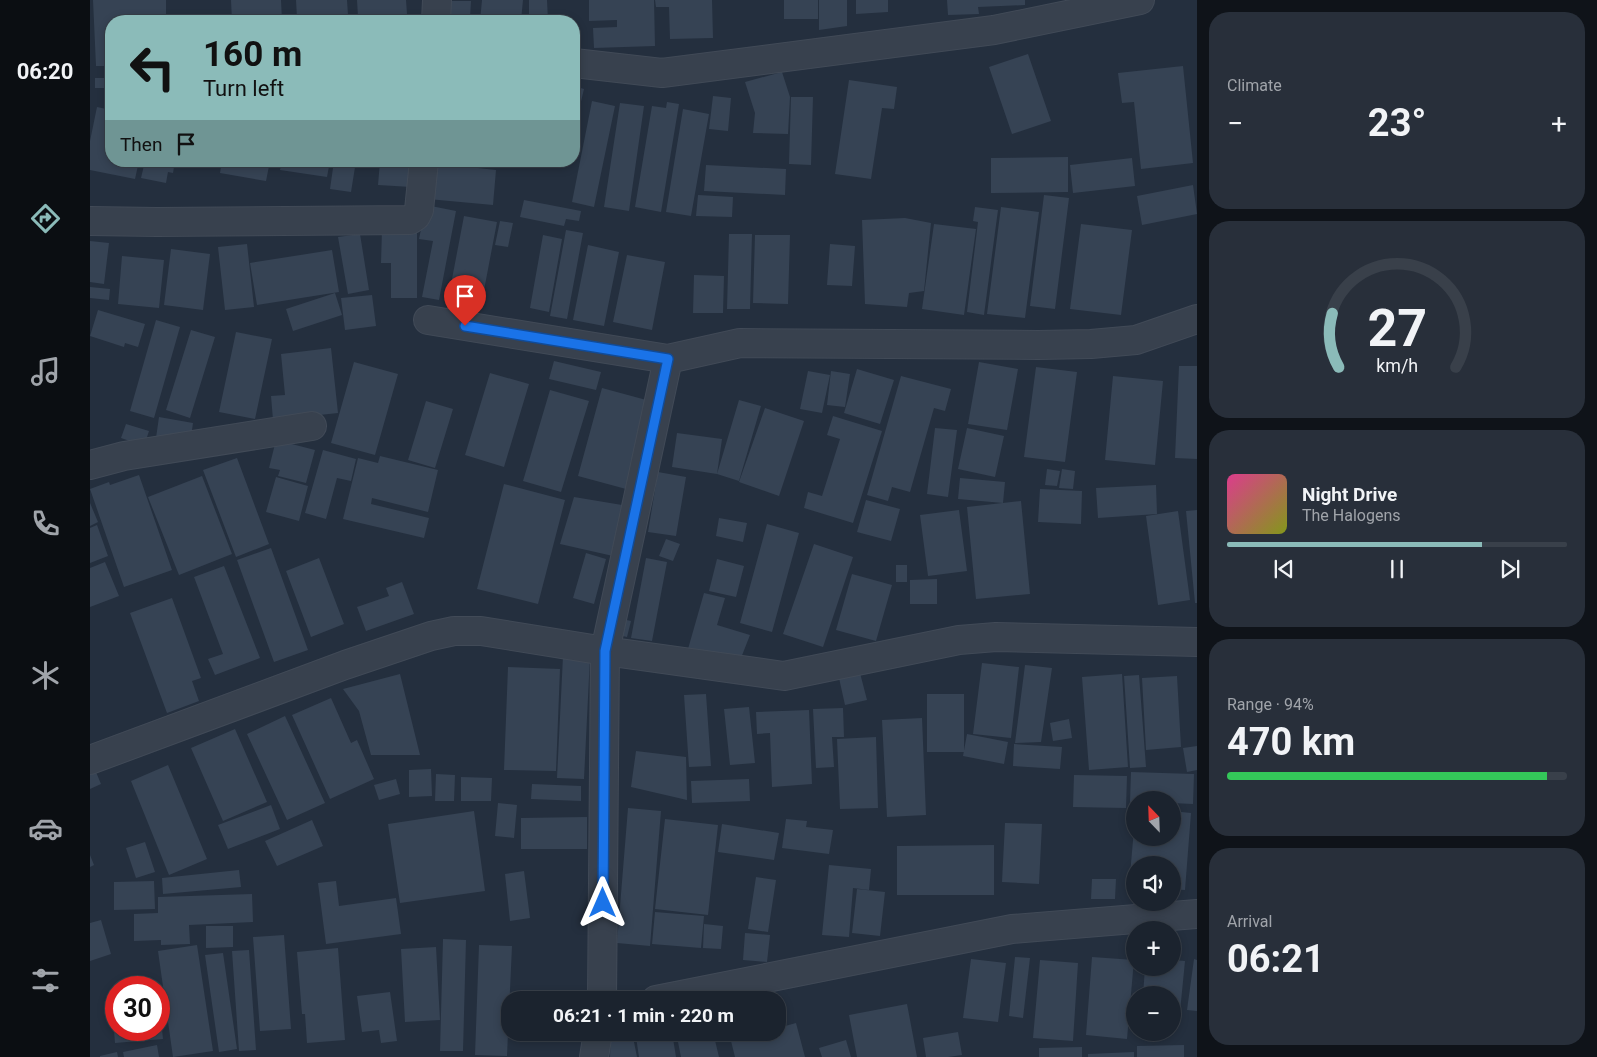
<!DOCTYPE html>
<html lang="en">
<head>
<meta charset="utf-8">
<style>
  :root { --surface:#1b232e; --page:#282f3a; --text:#f1f3f6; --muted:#a0a4aa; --line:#39404a; --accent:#8bbbb9 }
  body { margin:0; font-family:Roboto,sans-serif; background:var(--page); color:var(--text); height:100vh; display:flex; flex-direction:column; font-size:19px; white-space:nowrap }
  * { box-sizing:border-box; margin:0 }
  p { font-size:16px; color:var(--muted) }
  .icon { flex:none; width:28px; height:28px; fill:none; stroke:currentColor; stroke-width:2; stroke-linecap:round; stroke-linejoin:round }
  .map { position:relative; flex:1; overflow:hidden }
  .side { display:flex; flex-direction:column; gap:12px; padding:12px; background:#0f1319; width:400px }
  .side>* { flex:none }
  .banner { position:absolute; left:15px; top:15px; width:475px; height:152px; border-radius:20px; box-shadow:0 2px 8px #0003,0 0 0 1px var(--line); background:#8bbbb9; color:#111; overflow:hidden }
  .needle { width:32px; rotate:337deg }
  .fabs { position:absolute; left:1036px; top:791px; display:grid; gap:10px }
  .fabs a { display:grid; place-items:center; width:55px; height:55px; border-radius:50%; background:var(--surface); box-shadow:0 2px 8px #0003,0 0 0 1px var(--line); font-size:25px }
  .speed { position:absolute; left:15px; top:976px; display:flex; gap:10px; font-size:25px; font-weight:700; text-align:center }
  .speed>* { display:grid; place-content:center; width:65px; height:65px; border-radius:50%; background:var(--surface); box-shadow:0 2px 8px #0003,0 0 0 1px var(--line); line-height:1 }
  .speed .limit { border:8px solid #d22; background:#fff; color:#111 }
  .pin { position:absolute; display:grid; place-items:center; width:42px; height:42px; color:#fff; margin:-51px -21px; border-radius:50% 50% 50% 0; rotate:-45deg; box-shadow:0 0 5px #0007 }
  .pin .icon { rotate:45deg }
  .me { position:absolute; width:55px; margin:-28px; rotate:0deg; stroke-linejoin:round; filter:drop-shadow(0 0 4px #0008) }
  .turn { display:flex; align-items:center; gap:18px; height:105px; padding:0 15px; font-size:22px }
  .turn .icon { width:65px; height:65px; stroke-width:2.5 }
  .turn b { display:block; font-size:35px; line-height:42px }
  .then { display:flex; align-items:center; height:48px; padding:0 15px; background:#0003; gap:10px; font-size:19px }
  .big { font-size:38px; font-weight:700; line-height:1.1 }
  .side .tile { flex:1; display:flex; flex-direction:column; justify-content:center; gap:8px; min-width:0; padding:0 18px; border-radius:20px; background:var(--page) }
  .side .dial { align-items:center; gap:0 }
  .dial svg { height:130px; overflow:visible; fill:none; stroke:var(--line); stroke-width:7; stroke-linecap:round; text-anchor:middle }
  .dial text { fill:var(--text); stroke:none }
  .song { display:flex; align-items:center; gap:15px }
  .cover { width:60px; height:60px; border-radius:8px; background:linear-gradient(135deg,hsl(330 70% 55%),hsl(70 70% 35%)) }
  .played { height:5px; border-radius:2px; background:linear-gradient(90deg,var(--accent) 75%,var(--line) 75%) }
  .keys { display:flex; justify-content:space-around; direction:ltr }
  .heat { display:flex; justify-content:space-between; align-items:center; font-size:28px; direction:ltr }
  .charge { height:8px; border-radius:4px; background:linear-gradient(90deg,#34c759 94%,var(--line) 0) }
  .trip { position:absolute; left:411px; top:991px; width:285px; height:50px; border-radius:20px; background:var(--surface); box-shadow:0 2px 8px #0003,0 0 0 1px var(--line); font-weight:700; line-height:50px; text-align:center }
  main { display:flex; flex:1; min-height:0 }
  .dock { display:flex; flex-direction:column; width:90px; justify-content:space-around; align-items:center; background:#0b0e12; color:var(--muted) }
  .dock .icon { width:35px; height:35px }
  .dock .active { color:var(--accent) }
  .dock b { font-size:22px; color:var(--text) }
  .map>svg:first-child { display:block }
  .building { fill:#364354 }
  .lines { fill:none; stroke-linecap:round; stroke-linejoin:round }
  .street-casing { stroke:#414a57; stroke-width:30 }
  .street { stroke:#38414e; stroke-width:28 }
  .route-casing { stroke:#114b97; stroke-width:12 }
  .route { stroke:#1a73e8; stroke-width:9 }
</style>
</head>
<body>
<main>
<nav class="dock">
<b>06:20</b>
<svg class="icon active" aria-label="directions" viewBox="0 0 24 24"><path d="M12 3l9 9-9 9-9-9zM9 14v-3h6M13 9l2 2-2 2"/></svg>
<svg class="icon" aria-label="music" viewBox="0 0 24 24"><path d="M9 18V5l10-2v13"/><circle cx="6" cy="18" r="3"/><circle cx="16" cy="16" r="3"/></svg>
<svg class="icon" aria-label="phone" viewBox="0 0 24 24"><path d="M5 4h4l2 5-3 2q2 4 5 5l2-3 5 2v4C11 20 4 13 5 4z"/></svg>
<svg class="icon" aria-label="climate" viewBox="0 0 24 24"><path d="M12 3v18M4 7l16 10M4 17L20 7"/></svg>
<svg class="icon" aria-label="car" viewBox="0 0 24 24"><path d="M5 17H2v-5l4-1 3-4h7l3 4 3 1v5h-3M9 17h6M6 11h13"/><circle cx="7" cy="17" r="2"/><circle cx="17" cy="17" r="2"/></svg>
<svg class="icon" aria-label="filters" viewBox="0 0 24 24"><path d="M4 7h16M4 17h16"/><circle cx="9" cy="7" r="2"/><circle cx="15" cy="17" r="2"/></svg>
</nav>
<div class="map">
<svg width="1107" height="1057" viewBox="0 0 1107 1057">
  <rect width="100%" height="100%" fill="#242f3e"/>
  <path class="building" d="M3,0H76V21H21V66H6Z
    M141,0H191L192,21H142Z
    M206,0H257L258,15L207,18Z
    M267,0H316L317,14L268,17Z
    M392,0H433L431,21H390Z
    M439,0H457L458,21H433V14H439Z
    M499,0H564L565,46L504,48L503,28L527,27V20L499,21Z
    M565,0H622L623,38L580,39L579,7H566Z
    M694,0H728V19H694Z
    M729,0H757V26L729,30Z
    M766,0H798V12L766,14Z
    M857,0H935V5L888,7L889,14L858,15Z
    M356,1H381L380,18L355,17Z
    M938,54L961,121L922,134L899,67Z
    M1093,66L1103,163L1051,169L1044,102L1032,103L1028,73Z
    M692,72L700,97L698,134L663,133L665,113L655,82Z
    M5,78H21V106H15L16,88H5Z
    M759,80L807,87L804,109L792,108L781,179L745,174Z
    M484,86L494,89L488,114L490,115L487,128L484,127Z
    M623,96L641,98L638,131L619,129Z
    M701,97H723L721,165L699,164Z
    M502,101L525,106L504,207L482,202Z
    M577,102L589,104L571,212L545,207L562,106L576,108Z
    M530,103L554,106L539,211L514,207Z
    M7,107L21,110V161H49L45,179L0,170V141Z
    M593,109L619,114L601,216L576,212Z
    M978,157V192L901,193V158Z
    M1042,158L1045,186L983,193L980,165Z
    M55,161H85L83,173L78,172L76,183L51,178Z
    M88,161H113L112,167L87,163Z
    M132,161H180L176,181L130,173Z
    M192,161H240L237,177L190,170Z
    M244,161H266L261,192L240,189Z
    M290,161H323L321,187L288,185Z
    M342,163L406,170L403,205L338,199Z
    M616,165L696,169L695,195L614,191Z
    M1103,185L1107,214L1052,225L1047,196Z
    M608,195L643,197L642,217L606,216Z
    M954,195L979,198L965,309L940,306Z
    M434,200L491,211L489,221L476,219L474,226L430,217Z
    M336,205L366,211L349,300L332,297L343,241L329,239Z
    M885,207L908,210L894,315L877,312L888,222L883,221Z
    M911,207L949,212L935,318L897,314Z
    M374,216L407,222L391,306L358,300Z
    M815,218L841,223L834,291L819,293L817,307L775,304L772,220Z
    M410,221L423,223L418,247L405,245Z
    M844,224L886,229L874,315L832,309Z
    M991,224L1042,230L1031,315L980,309Z
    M292,229H327V298H301V263H291Z
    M476,230L493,233L477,319L460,316Z
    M270,234L279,290L258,294L248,237Z
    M639,234H662L660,309H637Z
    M453,235L472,239L459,312L440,308Z
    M665,235H700L698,304L663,303Z
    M0,241L19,243L14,284L0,282Z
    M157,244L164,307L135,310L128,247Z
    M740,244L765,246L762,286L737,285Z
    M498,245L529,252L514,326L483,320Z
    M81,249L120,254L113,310L74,305Z
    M242,250L249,292L167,305L160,263Z
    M537,255L575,262L562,330L523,322Z
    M32,256L74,260L69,308L28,304Z
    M604,275L634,276L633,313H603Z
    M0,287L20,289L19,300L0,298Z
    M245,293L252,315L203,331L196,309Z
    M282,295L286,326L255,330L251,298Z
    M8,310L55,324L48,347L35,343L34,347L0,336Z
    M66,320L90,327L64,418L40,411Z
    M101,330L125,337L100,418L76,410Z
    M146,332L182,339L165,419L129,412Z
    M241,348L248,413L183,420L181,396L195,395L191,354Z
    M464,361L511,372L506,390L459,379Z
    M264,362L308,374L285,455L241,443Z
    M889,362L928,369L917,430L878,424Z
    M1089,366H1107V459L1085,458Z
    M946,367L987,372L975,462L934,457Z
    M767,369L804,380L790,424L754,413Z
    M718,371L740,375L732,413L710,409Z
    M741,371L760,374L755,407L737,405Z
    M400,373L439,384L414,467L375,455Z
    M811,376L861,389L855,411L844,408L820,492L802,487L798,501L777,495Z
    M1023,376L1073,381L1065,465L1015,460Z
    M512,388L560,401L536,489L488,476Z
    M460,390L499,401L471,492L433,481Z
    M649,400L671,406L649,481L627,474Z
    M336,401L363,409L345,468L318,460Z
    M675,408L714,421L689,496L649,482Z
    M743,416L792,431L763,523L714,508L718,492L732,496L750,439L737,435Z
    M69,417L103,423L100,444L66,438Z
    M36,424L59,431L54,446L31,438Z
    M845,428L867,430L858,497L837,494Z
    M877,428L914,436L905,477L868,469Z
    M587,433L632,439L627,474L582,467Z
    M186,440L225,450L216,483L188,476L190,470L179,468Z
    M233,450L266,459L261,481L247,478L236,519L215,513Z
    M290,456L348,470L338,512L282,498L281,504L339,518L334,538L253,519L268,458L288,463Z
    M147,458L179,544L146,557L113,470Z
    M957,469L970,471L967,486L955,485Z
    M972,469L985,471L983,489L969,488Z
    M568,472L596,477L586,536L558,532Z
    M49,475L82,570L34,587L0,489L19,482L20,485Z
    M112,476L142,554L89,575L58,497Z
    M186,477L218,486L209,521L176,512Z
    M870,478L915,482L913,503L868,499Z
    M414,484L475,500L448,604L387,589Z
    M1066,485L1067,514L1008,518L1006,488Z
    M950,489L992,491L991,524L948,522Z
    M484,497L538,506L523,556L470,544Z
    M776,500L810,509L801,541L767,532Z
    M931,501L940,594L886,599L877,507Z
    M0,503L8,522L0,526Z
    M869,510L877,571L838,576L830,515Z
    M1107,510V603H1105L1096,511Z
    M1088,511L1100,600L1068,605L1056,516Z
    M629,518L657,523L653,542L626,536Z
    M677,524L709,533L682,632L650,623Z
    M7,525L18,556L0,563V528Z
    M576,539L590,544L583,561L569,556Z
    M724,544L763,557L733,647L693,634Z
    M181,548L218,650L184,662L147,560Z
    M496,553L516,559L504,604L483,598Z
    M229,558L254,624L221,637L196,571Z
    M556,558L577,562L562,641L541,638Z
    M627,559L654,566L646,597L619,591Z
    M15,562L29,596L0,607V568Z
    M806,565H817V582H806Z
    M134,566L170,658L125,675L118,659L133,654L104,577Z
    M762,574L802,585L786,641L746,630Z
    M847,579V604H820V580Z
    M312,582L324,614L276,631L267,607L299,596L296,588Z
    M614,593L635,598L627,625L660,635L651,658L598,649Z
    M82,598L111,678L102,681L109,701L77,713L40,613Z
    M532,619L541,621L537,637L528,635Z
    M473,656L500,657L494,779L467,778Z
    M892,663L929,667L921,738L883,734Z
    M935,665L962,668L951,742L925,743Z
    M418,667L470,669L466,771L414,770Z
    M770,673L777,700L755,705L749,678Z
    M310,674L330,755H281L269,711L253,689Z
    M1032,674L1038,767L999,770L992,677Z
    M1049,675L1056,767L1040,768L1034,676Z
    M1087,676L1091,747L1056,750L1052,678Z
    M616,694L621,766L599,767L594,695Z
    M837,694H874V752H837Z
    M241,698L261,743L267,740L284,779L240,799L202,715Z
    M659,707L665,763L640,765L634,709Z
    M753,708L754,737H742L744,767L726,768L723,709Z
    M719,710L722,784L682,787L680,733L667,734L666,712Z
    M195,716L235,803L197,820L157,734Z
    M832,718L836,815L797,817L792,720Z
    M979,719L982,738L963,741L960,723Z
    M145,729L177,802L133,821L101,748Z
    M877,734L918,742L914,764L873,756Z
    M786,737L788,808L750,809L747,739Z
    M924,744L972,747L970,769L923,766Z
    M1107,746V770L1097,772L1093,748Z
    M546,751L596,757L597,800L541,787Z
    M78,765L117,859L79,875L41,781Z
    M341,769L342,796L319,797V770Z
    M6,772L11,784L0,789V775Z
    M1041,772L1104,774L1103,804L1082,803V800H1045V802H1040Z
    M346,774L365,775L364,801H345Z
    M984,775L1037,776L1036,808L983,807Z
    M371,777L402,778L401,801H371Z
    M306,779L310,794L289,800L284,785Z
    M659,779L660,801L602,803L601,781Z
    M442,784L491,786V801L441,799Z
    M408,803L427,805L424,838L405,836Z
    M181,805L190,829L138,849L128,825Z
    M538,808L571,811L560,946L527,943Z
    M384,811L395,891L310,903L298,824Z
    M1082,811L1101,813L1095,890L1082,889V865H1045V886H1039L1044,829H1045V838H1082Z
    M497,817V849H431V818Z
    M575,819L628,825L618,915L565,909Z
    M696,819L717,821L716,827L743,830L739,854L692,848Z
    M222,820L233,846L187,866L175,841Z
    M915,823L952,824L949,884L912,882Z
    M632,824L689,833L684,860L628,852Z
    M55,842L65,872L46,878L36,848Z
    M904,845V895H807V846Z
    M0,855L4,865L0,867Z
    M739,865L781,869L779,890L763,888L759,937L732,935Z
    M149,870L151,887L73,894L72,878Z
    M434,871L440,918L420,921L415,874Z
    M666,877L686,880L678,932L658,929Z
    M1002,879H1026L1025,899H1001Z
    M64,881L65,909L24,910V882Z
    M246,881L249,906L306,898L311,934L236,944L228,883Z
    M767,889L795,892L790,936L762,933Z
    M162,894L163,922L99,925L100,944L71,945V940L44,941V914L68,913V897Z
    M565,912L614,916L611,948L562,944Z
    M11,920L21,954L0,961V923Z
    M614,924L633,926L631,949L613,948Z
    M116,926H143V947L116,948Z
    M655,933L680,935L677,962L653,960Z
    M194,935L201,1029L170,1031L163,937Z
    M353,939L376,940L373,1051H350Z
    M107,945L123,1051L83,1057L68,951Z
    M389,945L422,946L417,1056L385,1055Z
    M346,947L350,1020L315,1022L311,949Z
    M248,948L255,1040L217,1043L215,1014H212L207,952Z
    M159,950L166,1050L149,1051L142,951Z
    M133,953L147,1049L129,1052L115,955Z
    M925,957L940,958L933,1018L919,1016Z
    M1002,957L1044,960L1037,1039L996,1035Z
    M881,959L916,963L908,1022L873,1018Z
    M1104,959L1107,960V1011L1097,1010Z
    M950,960L988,963L983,1041L943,1038Z
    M1082,960L1095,961L1089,1022H1082V995H1053L1055,968H1082Z
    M683,989L685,1000H642V999Z
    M300,992L307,1041L291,1043L289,1030L272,1032L267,996Z
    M817,1004L827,1057H767L759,1015Z
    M69,1009H70L73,1039L25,1043L23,1019H26V1030H69Z
    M688,1013L691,1025L688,1026Z
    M706,1023L715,1057H645L641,1041L672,1032H688V1028Z
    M521,1032L543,1037L547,1057H520Z
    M574,1032H582L586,1057H549L546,1037Z
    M586,1032H623L629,1057H591Z
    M640,1032H660L661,1033L641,1038Z
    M868,1032L872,1055L858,1057H836L833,1038Z
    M756,1040L761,1057H732L729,1048Z
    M67,1045L69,1057H34L33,1052Z
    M1094,1045V1057H1047V1046Z
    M992,1047V1057H949V1048Z
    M27,1052L28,1057H10V1056Z
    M1044,1052V1057H998V1054Z"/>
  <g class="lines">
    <g class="street-casing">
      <path id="street" d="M346,21L347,0
        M484,63L572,73L904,30L1050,0
        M0,221L67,222L320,220L326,216L329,210L334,161
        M338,320L578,359L650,343L948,345L1001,344L1046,340L1107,319
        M0,465L34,456L222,426
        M0,760L255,665L341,636L364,631H391L515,651L694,676L869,640L906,637L1107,642
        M512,1000L515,651L578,359
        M566,1000L922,929L1107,914
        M504,1057L508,1032"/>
    </g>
    <use href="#street" class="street"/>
  </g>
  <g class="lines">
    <g class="route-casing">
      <path id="route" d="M375,326L578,359L515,651L513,903"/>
    </g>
    <use href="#route" class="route"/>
  </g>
</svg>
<div class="fabs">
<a><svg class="needle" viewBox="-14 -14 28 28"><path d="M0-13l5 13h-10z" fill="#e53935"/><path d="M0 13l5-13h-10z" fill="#a0a4aa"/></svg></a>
<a><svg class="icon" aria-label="sound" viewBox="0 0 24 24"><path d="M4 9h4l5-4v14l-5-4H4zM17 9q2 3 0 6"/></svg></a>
<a>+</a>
<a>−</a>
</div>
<div class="speed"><div class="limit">30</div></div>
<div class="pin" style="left:375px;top:326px;background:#d93025"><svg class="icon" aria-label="arrive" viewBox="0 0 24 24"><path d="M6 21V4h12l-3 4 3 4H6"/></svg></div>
<svg class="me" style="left:513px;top:903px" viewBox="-20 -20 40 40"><path d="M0-17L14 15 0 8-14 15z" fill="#1a73e8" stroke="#fff" stroke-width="4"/></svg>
<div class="trip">06:21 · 1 min · 220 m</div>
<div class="banner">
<div class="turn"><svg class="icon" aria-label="left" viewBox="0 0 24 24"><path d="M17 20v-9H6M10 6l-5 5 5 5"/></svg><div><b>160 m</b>Turn left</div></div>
<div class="then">Then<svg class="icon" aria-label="arrive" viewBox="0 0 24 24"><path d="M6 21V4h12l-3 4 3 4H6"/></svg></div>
</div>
</div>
<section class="side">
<div class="tile"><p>Climate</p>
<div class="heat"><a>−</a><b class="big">23°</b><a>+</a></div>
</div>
<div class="tile dial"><svg viewBox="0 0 100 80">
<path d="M14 69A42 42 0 1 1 86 69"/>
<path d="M14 69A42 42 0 0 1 10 36" stroke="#8bbbb9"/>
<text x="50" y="56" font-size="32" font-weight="700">27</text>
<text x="50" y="72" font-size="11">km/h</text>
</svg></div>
<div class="tile">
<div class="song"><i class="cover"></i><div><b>Night Drive</b><p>The Halogens</p></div></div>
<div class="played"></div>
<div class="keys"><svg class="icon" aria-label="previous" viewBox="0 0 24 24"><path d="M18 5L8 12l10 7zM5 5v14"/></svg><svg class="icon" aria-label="pause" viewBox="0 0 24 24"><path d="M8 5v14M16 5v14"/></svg><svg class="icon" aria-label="next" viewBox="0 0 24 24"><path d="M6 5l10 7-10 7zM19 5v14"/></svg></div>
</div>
<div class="tile"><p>Range · 94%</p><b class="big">470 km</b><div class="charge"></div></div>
<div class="tile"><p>Arrival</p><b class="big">06:21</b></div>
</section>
</main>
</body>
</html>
